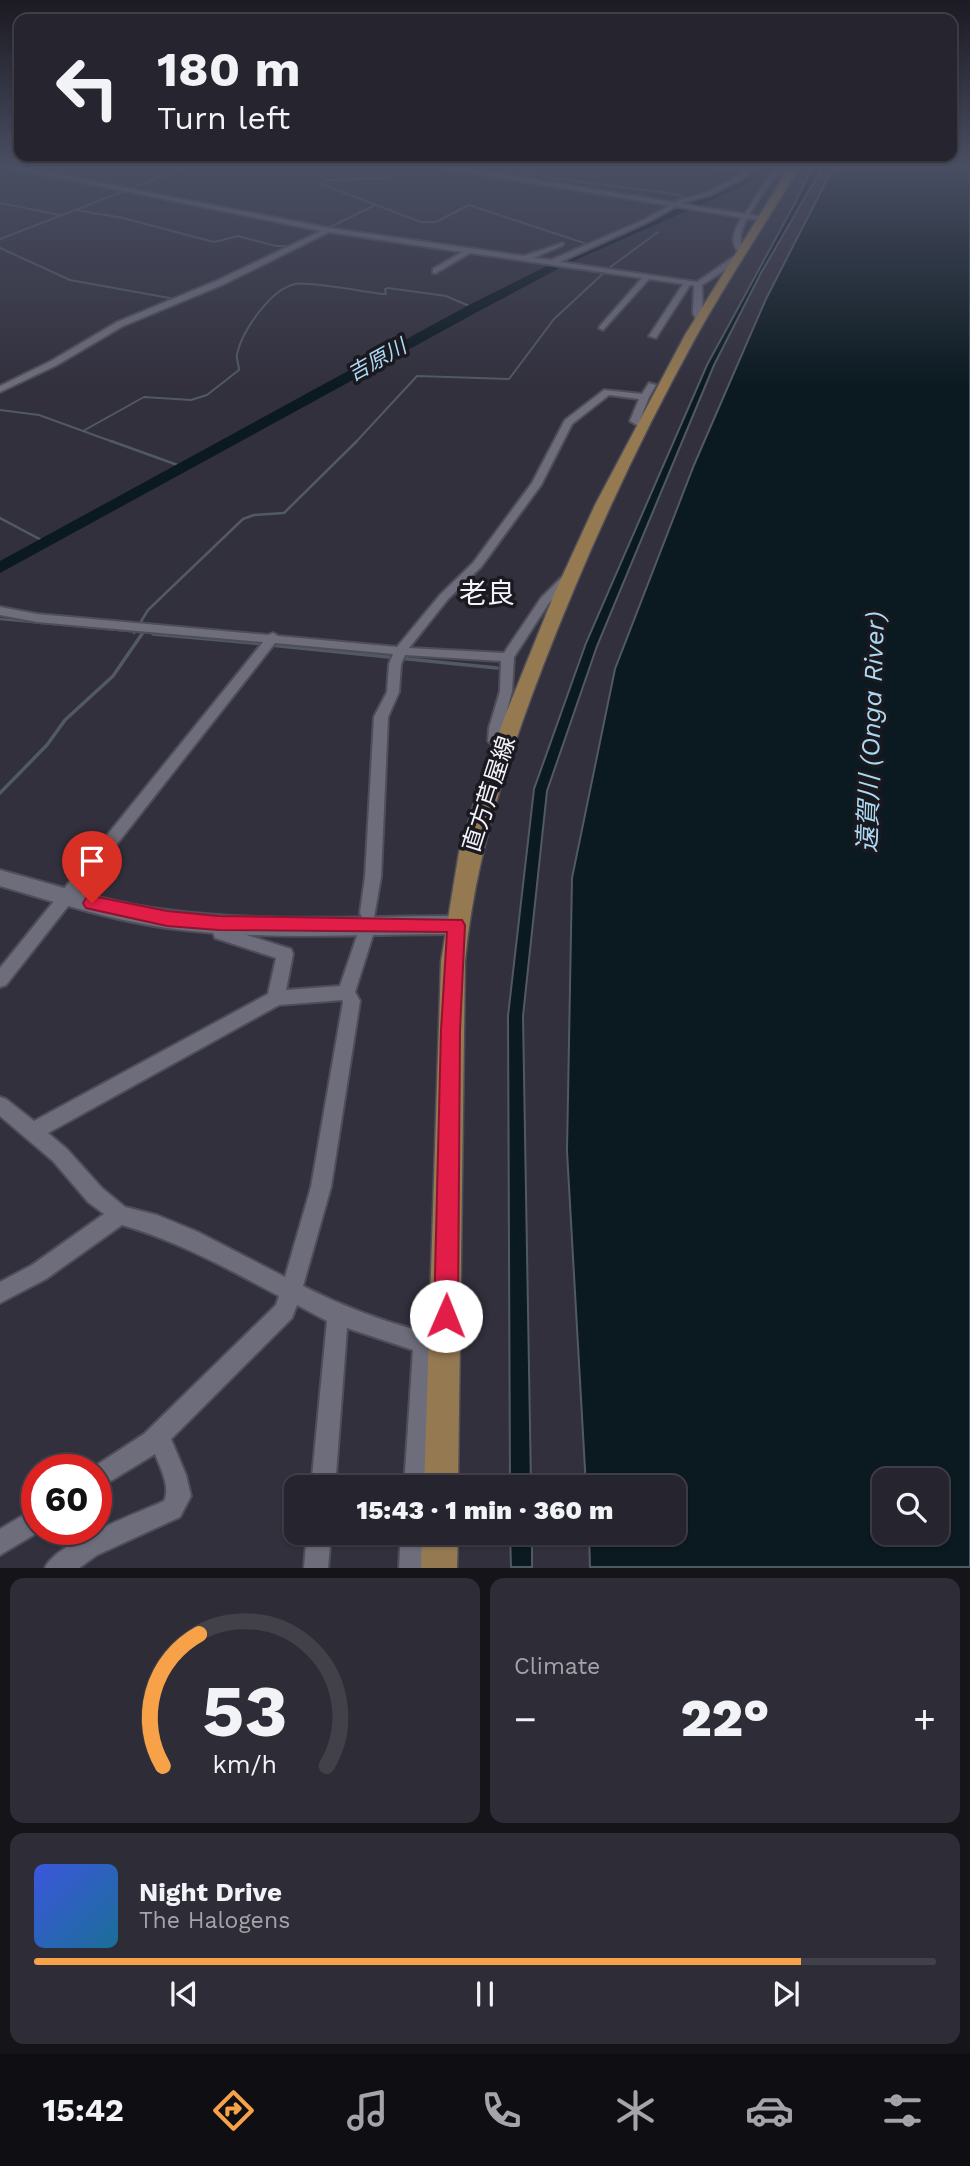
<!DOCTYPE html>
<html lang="en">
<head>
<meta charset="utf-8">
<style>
  :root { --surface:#26242e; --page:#2e2c36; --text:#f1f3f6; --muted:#a4a4aa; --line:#42414a; --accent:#f7a248 }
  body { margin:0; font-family:"Work Sans","Noto Sans JP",sans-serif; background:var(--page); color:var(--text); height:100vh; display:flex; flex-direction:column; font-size:26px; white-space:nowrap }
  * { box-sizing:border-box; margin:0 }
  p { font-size:23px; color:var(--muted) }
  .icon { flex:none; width:38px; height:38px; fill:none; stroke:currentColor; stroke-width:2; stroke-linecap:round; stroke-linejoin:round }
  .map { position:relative; height:1568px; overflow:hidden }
  .panel { display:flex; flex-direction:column; gap:10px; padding:10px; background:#151419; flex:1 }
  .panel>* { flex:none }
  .banner { position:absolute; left:14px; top:14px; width:943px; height:147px; border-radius:14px; box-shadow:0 2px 5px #0004,0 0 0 2px var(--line); background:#26242e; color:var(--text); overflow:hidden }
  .fabs { position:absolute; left:872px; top:1468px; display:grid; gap:14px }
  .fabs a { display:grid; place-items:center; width:77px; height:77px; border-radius:14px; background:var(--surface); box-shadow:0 2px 5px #0004,0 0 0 2px var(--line); font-size:35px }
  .speed { position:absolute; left:21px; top:1454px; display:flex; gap:14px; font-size:35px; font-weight:700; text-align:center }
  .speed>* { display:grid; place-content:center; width:91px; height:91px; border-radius:50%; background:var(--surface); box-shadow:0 2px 5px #0004,0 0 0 2px var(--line); line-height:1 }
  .speed .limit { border:10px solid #d22; background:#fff; color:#111 }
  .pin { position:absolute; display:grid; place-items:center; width:60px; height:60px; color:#fff; margin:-72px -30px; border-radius:50% 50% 50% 0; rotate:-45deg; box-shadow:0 0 7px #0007 }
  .pin .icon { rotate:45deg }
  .me { position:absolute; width:77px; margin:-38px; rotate:1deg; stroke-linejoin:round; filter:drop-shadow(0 0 5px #0008) }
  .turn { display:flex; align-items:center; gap:24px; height:147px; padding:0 28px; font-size:32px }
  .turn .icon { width:91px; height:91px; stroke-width:2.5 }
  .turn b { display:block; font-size:49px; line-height:60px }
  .big { font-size:52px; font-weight:800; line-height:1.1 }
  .panel .card { flex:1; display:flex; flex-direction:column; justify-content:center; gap:10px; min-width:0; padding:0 24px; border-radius:14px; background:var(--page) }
  .panel .dial { align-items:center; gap:0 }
  .dial svg { height:182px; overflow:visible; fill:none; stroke:var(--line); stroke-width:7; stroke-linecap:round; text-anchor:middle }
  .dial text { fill:var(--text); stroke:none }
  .song { display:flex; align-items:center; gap:21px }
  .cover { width:84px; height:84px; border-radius:10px; background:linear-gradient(135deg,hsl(230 70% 55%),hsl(200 70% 35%)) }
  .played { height:7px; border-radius:4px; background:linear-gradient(90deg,var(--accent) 85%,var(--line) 85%) }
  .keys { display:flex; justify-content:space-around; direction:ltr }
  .heat { display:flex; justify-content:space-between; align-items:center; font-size:38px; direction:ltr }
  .panel .tiles { flex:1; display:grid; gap:10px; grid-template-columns:1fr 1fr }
  .card:last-child { grid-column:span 2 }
  .trip { position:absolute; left:284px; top:1475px; width:402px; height:70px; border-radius:14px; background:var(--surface); box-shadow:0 2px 5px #0004,0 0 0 2px var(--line); font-weight:800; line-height:70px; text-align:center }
  .menu { display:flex; height:112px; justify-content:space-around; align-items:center; background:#0f0e12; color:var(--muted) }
  .menu .icon { width:49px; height:49px }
  .menu .current { color:var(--accent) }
  .menu b { font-size:32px; color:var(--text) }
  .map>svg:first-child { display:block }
  .water { fill:#0b1920; stroke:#515a62; stroke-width:2; fill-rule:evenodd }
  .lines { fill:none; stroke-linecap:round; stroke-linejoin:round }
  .stream-far2 { stroke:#515a62; stroke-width:2 }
  .stream-far1 { stroke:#515a62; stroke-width:2.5 }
  .stream { stroke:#515a62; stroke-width:3.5 }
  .river { fill:#0b1920; fill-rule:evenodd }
  .street-casing { stroke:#4e4d58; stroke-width:4 }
  .secondary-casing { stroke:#4e4d58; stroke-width:4 }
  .primary-casing { stroke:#4e4d58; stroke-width:3 }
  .street { fill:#6e6d7c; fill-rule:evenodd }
  .secondary { fill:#6e6d7c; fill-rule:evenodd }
  .primary { fill:#947951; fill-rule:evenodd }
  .route { fill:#e11d48; stroke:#92132f; stroke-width:2 }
  .labels { text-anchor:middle; stroke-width:7; stroke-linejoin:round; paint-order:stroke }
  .far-water-label { font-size:21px; font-style:italic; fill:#abd9f4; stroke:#1a191f }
  .street-label { font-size:24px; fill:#f4f3fc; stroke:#1a191f }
  .water-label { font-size:26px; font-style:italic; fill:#abd9f4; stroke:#1a191f }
  .quarter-label { font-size:28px; fill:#f4f3fc; stroke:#1a191f }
</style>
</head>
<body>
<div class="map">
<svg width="970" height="1568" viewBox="0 0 970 1568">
  <rect width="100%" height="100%" fill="#32303d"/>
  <path class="water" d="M812,168H822L761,273L714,365L597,646L547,791L523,1016L531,1487H510L508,1016L534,789L586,643L707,365L795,203Z
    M833,168H970V1567H590L589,1533H674V1488L586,1487L567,1151L572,878L615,669L694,465L766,299ZM884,1480H936V1533H884Z
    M510,1533H532V1567H511Z"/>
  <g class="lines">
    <path class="stream-far2" d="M5,168L31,171
      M391,168L389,178L328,180L321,184L421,222H436L469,205L587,244
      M523,168L521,171C574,185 629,185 683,196
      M709,168L735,171
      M699,200L703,201
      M0,203L60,215
      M76,210L123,218L214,242L238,236L276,246H291
      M314,235L375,205
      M0,239L184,168
      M0,248L70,280L175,299L173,300
      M0,410L39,415L116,443
      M83,431L144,397L191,400L207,395L239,370C239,365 236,359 237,354C242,331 271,289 295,284C307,281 366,292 382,294H386L385,289L388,288L446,296L474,308
      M355,443L417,376L509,379L554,319L609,268L658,232"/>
    <path class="stream-far1" d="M111,441L183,467
      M0,518L47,543
      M0,619L172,635
      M134,633L148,610L243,519L254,515L284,513L357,441"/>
    <path class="stream" d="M153,634L263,644
      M270,645L497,668
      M0,793L47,745L65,720L113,676L142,634"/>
    <path class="river" d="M755,168H766L746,185L569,263L479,311L0,573V561L469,305L561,259L738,181Z"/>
    <g class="street-casing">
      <path id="street" d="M13,168H24L328,228L524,256L563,243V245L533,258L551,260L644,220L680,200L706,193L736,178L749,168H755L740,180L710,195L684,202L648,222L560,262L697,282L736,255H742V259L702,285L703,322H697L693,313L694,286L690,285L656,338L649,336L683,284L649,279L603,330L599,328L600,326L642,278L470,253L436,273H433V269L462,252L329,232L222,285L123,326L57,365L0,392V386L51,361L117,322L216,281L321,231Z
        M781,168H789L776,174L749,214H745L772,172Z
        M742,217L747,218C741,230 737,241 746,253L742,255C728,245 734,230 742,217Z
        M649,383L656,385L649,397L640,420L646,423V427H640L630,421L639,399L609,395L572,424L541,485L481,567L448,599L409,648L504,653L541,598L568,571H576V575L549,603L514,657L512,691L501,734L502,739L510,746L508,749H498L488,741L489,728L500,691L501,661L405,655L401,664L399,692L388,717L381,877L374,917L368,919L362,917L360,913L365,877L374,717L387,692L389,664L393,654L275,643L6,985L0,987V968L263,642L37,622L0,615V607L37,614L268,635L273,633L278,636L397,647L440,595L473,563L532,483L565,420L604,390L642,394Z
        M218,917L224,919L228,929L291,949L293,954L286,990L340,986L359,930L365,929L371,930L373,935L355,992L360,1001L331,1187L303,1286C340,1305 379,1320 420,1331C431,1334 442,1330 453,1334L456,1342L453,1350L434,1353L428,1488H404L413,1350L347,1328L335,1488H311L327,1321L297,1305L292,1318L171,1439L186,1475L191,1496L180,1517L97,1555L79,1568H45C55,1543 138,1513 164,1501C171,1487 160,1467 155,1454L96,1490V1470H89L144,1434L276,1305L279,1296C228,1269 178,1241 122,1225L46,1279L0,1303V1282L32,1265L104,1214L88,1202L53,1161L0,1116V1097L6,1099L34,1121L268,994L276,958L215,938L210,923L212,919ZM342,1000L343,1002L311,1187L285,1277L198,1232L157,1215L125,1207L102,1188L67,1149L48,1133L279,1005Z
        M37,1507V1530H42L0,1555V1529Z
        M307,1533H331L328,1568H304Z
        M401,1533H425L423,1568H399Z"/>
    </g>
    <g class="secondary-casing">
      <path id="secondary" d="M444,168H462L768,218L763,221Z
        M0,870C55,885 110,903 167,910C262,923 360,916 456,916L464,919L467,925L464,931L456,934C360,934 262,941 167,928C110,920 55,902 0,886Z"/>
    </g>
    <g class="primary-casing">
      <path id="primary" d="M789,168H799C765,224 729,278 697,335C638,442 587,552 543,666C506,762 475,858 465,961L458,1488H424L441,961L459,852L480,784L505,716L555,592L595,505L685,335Z
        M422,1533H458L457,1568H421Z"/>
    </g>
    <use href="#street" class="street"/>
    <use href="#secondary" class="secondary"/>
    <use href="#primary" class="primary"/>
  </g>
  <linearGradient id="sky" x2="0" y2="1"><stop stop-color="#1c1a22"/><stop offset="0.43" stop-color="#494e62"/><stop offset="1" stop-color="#494e62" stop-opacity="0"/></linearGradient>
  <rect width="970" height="387" fill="url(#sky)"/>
  <path class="route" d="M92,896L167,911L218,916L462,920L465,925L460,1030L458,1316L454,1325L446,1328L437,1325L434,1316L441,1030L447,932L218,930L167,926L86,908L83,903L86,898Z"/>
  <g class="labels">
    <g class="far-water-label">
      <text transform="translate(377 360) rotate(-29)" y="7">吉原川</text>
    </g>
    <g class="street-label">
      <text transform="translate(489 794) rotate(-72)" y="8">直方芦屋線</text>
    </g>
    <g class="water-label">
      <text transform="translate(871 732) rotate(-88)" y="9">遠賀川 (Onga River)</text>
    </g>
    <g class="quarter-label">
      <text x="487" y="603">老良</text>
    </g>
  </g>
</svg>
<div class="fabs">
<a><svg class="icon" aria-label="search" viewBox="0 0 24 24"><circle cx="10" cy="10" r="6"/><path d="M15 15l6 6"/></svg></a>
</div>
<div class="speed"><div class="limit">60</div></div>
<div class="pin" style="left:92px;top:903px;background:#d93025"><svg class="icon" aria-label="arrive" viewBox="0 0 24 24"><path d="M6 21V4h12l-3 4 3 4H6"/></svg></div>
<svg class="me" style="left:446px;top:1316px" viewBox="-20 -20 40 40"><circle r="19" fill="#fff"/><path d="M0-13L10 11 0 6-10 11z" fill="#e11d48"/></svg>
<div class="trip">15:43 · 1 min · 360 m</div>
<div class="banner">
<div class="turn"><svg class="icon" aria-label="left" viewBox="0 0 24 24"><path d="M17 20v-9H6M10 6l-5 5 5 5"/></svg><div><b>180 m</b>Turn left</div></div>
</div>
</div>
<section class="panel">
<div class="tiles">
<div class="card dial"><svg viewBox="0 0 100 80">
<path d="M14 69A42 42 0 1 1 86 69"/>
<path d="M14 69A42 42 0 0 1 30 11" stroke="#f7a248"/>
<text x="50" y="56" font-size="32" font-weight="700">53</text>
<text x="50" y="72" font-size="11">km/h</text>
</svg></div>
<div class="card"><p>Climate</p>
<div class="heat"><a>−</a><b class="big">22°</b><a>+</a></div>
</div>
<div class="card">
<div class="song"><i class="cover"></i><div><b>Night Drive</b><p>The Halogens</p></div></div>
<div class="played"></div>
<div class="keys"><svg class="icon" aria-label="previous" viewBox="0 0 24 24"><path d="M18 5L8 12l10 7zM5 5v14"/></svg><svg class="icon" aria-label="pause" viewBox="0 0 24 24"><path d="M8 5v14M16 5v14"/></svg><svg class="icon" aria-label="next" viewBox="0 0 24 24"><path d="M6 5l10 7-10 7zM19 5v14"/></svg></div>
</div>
</div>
</section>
<nav class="menu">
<b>15:42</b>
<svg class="icon current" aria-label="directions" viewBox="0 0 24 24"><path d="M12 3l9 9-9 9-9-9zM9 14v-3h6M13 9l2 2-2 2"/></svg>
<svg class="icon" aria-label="music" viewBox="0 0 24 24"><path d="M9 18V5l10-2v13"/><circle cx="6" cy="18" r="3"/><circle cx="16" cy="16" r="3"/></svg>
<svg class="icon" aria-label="phone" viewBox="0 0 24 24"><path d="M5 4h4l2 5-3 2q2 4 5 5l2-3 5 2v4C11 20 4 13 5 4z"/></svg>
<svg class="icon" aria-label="climate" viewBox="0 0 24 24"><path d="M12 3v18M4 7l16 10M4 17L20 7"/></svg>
<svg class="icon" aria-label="car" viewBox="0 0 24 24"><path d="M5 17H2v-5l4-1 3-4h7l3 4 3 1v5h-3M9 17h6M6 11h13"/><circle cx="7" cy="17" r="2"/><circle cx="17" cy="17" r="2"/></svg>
<svg class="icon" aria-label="filters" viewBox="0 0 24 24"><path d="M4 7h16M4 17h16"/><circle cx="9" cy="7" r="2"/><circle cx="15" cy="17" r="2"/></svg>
</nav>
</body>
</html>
